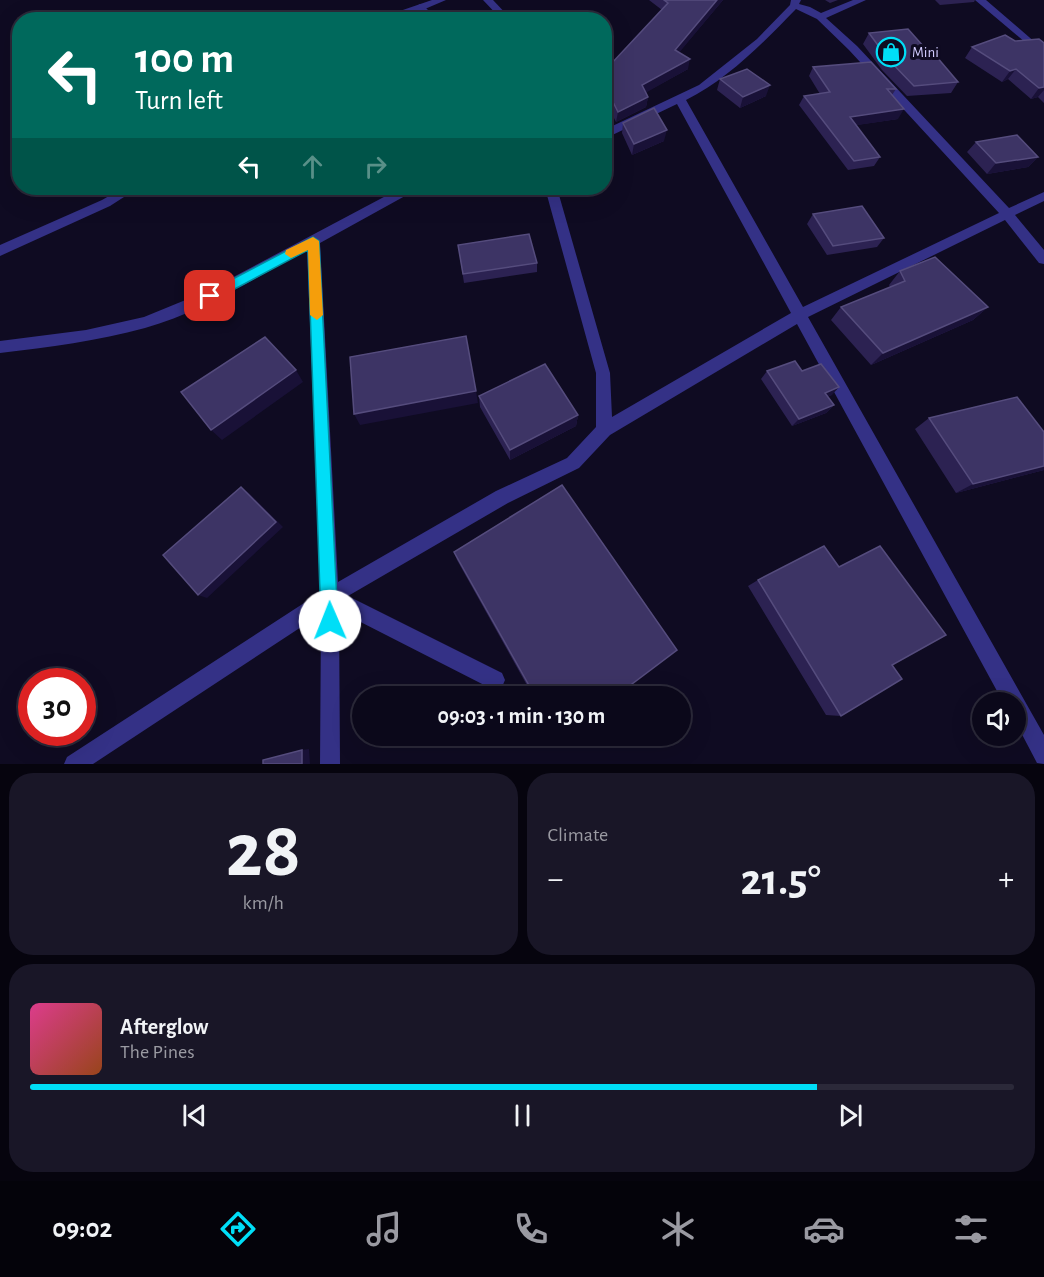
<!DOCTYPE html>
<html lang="en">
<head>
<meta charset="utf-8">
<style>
  :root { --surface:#0b081a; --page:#191627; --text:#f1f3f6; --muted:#9a9aa2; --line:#2b2939; --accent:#00def7 }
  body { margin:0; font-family:"Alegreya Sans",sans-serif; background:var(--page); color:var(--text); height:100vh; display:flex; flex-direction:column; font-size:22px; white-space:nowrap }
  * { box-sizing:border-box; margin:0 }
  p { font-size:20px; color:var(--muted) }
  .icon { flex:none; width:33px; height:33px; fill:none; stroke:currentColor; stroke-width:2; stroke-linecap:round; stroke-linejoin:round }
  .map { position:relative; height:764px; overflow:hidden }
  .sheet { display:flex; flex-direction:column; gap:9px; padding:9px; background:#06040e; flex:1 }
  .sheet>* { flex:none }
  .guide { position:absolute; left:12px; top:12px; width:600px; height:183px; border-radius:24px; box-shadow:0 6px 24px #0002,0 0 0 2px var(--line); background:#00695c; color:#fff; overflow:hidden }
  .buttons { position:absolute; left:972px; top:692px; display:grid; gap:12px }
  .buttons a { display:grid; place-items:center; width:54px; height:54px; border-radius:50%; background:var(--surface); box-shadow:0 6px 24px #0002,0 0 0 2px var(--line); font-size:30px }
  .speed { position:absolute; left:18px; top:668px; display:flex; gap:12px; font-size:30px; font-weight:700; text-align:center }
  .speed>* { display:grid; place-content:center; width:78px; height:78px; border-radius:50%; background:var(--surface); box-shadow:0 6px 24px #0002,0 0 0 2px var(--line); line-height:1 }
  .speed .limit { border:9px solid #d22; background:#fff; color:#111 }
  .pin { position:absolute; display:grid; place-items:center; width:51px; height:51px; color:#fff; margin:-26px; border-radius:12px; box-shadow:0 3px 9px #0006 }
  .me { position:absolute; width:66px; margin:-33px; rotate:359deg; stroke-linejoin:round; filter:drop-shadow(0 0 4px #0008) }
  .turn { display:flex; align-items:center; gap:21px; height:126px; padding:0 24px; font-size:27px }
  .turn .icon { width:78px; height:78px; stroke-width:2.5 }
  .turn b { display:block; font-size:42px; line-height:51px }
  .lanes { display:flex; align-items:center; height:57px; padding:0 24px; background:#0003; justify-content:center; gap:30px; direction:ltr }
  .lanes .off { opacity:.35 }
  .big { font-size:45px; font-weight:700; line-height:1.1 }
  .sheet .widget { flex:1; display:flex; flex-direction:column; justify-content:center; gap:9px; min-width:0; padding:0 21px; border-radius:24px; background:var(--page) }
  .sheet .dial { align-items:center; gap:0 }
  .dial b { font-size:78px; line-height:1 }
  .song { display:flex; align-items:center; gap:18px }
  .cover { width:72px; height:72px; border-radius:9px; background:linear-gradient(135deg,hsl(330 70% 55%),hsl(20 70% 35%)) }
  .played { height:6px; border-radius:3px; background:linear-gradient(90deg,var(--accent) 80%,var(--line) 80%) }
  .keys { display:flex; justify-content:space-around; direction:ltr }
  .heat { display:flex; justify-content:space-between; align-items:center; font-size:33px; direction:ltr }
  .sheet .tiles { flex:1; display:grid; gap:9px; grid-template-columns:1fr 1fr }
  .widget:last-child { grid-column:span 2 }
  .trip { position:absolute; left:352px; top:686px; width:339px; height:60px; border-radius:30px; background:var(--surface); box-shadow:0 6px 24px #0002,0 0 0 2px var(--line); font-weight:700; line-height:60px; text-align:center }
  .dock { display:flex; height:96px; justify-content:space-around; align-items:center; background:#04030a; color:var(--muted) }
  .dock .icon { width:42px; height:42px }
  .dock .current { color:var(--accent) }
  .dock b { font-size:27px; color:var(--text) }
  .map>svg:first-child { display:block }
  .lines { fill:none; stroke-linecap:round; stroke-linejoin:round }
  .service { fill:#343186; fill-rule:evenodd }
  .minor { fill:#343186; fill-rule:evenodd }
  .wall { fill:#2c2252 }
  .shaded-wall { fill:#191137 }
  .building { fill:#3d3465; stroke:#554c7d; stroke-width:1.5 }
  .route { fill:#00def7; stroke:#0090a1; stroke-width:1.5 }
  .slow { fill:#f59e0b }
  .labels { text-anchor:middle; stroke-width:6; stroke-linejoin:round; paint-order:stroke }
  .far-poi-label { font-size:15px; fill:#d2ccff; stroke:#0f0b22; text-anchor:start }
</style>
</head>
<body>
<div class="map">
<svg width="1044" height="764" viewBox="0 0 1044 764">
  <rect width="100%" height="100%" fill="#0f0b22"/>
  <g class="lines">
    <path class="service" d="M483,0H493L512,20H502Z
      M420,4L423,5L438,20H428L415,7Z"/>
    <path class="minor" d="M432,0H446L399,20H388L397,12Z
      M791,0H801L799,4L810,7L821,13L853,0H866L826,18L857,46L1009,208L1044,192V201L1015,215L1044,250V264L1039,263L1005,220L808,317L1044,735V764L1037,763L1016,723V702H1003L797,324L610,435L579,468L508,503L348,596L502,673L505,680L502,687L495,690L488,687L339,611L340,764H320L321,614L93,764H64L67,757L321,592L307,250C255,278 202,312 145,328C98,341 49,347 0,353V341L86,330L144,317L205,292L397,190H405V196L320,243L338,582L496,491L567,458L596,427V373L545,188H557L610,373L612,417L791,313L677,104L604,139V130L699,85L757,39L790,5ZM796,9L817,19L849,50L999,213L803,307L686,100C728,79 763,43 796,9Z
      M975,0H986L1044,50V58Z
      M123,188H138L110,206L0,256V245L102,200Z"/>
  </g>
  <path class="wall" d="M649,0H723L679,52L688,69L646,92L648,97L646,107L616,122L612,114L611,64L662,10Z
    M825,0H838L830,3Z
    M935,0H975L974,2L940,5Z
    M869,33L932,56L958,82L951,93L907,96L882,70L863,44Z
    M1015,41L1044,43V103L1038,97L1031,99L1008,79L1002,82L965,58L972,47Z
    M813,67L896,89L892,95L898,119L856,125L880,157L874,166L848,170L799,105L804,96L820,94L809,76Z
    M720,79L766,96L740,108L717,90Z
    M623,123L664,141L632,155L622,133Z
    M976,142L1038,157L1028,167L987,174L967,152Z
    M813,214L884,238L877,247L827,255L807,224Z
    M458,245L537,263V272L464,283Z
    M900,271L988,307L973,320L871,365L831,320L841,307L890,287L889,285Z
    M767,371H802L832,395L828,396L834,405L826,413L792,426L761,379Z
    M479,396L578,415L576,426L510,460L480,407Z
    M929,418L1044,470L956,493L915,429Z
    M880,546L892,665L841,716L826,715L748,586L758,580L839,567Z
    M454,552L616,696H533L457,560Z"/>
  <path class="shaded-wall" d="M717,0H723L673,60L675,50Z
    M690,59L688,69L640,96L642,85Z
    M1016,69L1008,79L1002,82L1010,71Z
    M770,85L766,96L740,108L743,97Z
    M1044,87V90L1038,97L1031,99L1039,88Z
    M648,97L646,107L616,122L618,112Z
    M614,104L612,114L604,119V110Z
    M904,109L898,119L845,127L850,117Z
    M667,130L664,141L632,155L634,144Z
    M1038,157L1028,167L987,174L996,163Z
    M988,307L973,320L871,365L883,353Z
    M296,370L303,382L222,440L211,430Z
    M839,387L832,395L817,400L825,393Z
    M476,391L478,403L360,425L354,414Z
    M834,405L826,413L792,426L799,419Z
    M578,415L576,426L510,460V450Z
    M1044,466V470L956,493L973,484Z
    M241,487L249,493L283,527L207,598L198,595Z
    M309,749L310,764H302V750Z"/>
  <path class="building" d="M664,0H717L675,50L690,59L642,85L648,97L618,112L614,104L604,110V68L611,64L668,3Z
    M908,29L932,56H936L958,82L914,86L888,59L869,33Z
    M1005,35L1015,41L1039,39L1044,43V87L1039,88L1016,69L1010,71L972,47Z
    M871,62L896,89H887L904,109L850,117L880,157L854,161L804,96L830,92L813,67Z
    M747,69L770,85L743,97L720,79Z
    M654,108L667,130L634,144L623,123Z
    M1017,135L1038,157L996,163L976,142Z
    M862,206L884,238L833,246L813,214Z
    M529,234L537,263L463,274L458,245Z
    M935,257L988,307L883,353L841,307L905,281L900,271Z
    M466,336L476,391L354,414L350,357Z
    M265,337L296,370L211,430L181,392Z
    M795,361L802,371L821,364L839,387L825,393L834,405L799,419L767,371Z
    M545,364L578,415L510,450L479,396Z
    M1017,397L1044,432V466L973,484L929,418Z
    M562,485L677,650L616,696H535L454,552Z
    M241,487L276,522L198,595L163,555Z
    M824,546L839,567L880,546L946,635L892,665L902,679L841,716L758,580Z
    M556,735H565L559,740Z
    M302,750V764H263V760Z"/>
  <path class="route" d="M313,237L319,241L338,621L336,627L330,629L324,627L321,621L308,250L214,300L210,301L204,296L206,293Z"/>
  <path class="slow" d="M313,237L319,241L323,315L317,320L310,315L308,250L291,258L285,254L286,250Z"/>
  <defs>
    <g id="shop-ring" transform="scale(1.5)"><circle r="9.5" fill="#0f0b22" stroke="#00def7" stroke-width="1.5"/><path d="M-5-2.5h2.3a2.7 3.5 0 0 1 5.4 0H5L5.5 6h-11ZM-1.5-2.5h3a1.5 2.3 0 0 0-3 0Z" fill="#00def7"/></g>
  </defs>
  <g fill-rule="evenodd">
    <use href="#shop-ring" x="891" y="52"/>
  </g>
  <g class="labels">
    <g class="far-poi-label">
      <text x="912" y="57">Mini</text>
    </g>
  </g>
</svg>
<div class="buttons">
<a><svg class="icon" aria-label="sound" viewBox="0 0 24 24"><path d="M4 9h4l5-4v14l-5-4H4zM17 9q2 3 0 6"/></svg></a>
</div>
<div class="speed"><div class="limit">30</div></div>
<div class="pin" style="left:210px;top:296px;background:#d93025"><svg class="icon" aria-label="arrive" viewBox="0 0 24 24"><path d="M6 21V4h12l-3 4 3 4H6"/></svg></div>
<svg class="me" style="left:330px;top:621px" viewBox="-20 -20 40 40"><circle r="19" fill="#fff"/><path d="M0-13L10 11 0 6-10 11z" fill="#00def7"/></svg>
<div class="trip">09:03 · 1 min · 130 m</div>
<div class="guide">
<div class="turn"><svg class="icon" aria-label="left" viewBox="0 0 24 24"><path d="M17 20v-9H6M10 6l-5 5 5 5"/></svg><div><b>100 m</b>Turn left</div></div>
<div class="lanes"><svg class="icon" aria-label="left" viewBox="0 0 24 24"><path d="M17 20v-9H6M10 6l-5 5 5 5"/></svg><svg class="icon off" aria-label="ahead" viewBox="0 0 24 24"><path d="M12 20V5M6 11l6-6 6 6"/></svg><svg class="icon off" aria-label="right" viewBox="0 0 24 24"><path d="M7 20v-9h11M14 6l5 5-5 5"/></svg></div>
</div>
</div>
<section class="sheet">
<div class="tiles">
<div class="widget dial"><b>28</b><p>km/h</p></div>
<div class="widget"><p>Climate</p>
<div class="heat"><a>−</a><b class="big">21.5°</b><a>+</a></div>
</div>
<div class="widget">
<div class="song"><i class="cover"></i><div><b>Afterglow</b><p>The Pines</p></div></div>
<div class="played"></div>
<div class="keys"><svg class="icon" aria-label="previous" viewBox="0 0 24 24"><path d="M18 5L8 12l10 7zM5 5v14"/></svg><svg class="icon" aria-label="pause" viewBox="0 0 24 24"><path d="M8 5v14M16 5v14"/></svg><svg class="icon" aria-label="next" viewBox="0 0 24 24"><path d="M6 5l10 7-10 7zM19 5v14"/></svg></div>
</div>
</div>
</section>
<nav class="dock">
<b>09:02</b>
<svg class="icon current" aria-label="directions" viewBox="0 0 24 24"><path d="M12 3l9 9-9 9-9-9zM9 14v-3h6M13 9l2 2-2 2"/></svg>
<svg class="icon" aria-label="music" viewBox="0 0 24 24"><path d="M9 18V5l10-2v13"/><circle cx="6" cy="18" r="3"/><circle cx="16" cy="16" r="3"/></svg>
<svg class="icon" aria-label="phone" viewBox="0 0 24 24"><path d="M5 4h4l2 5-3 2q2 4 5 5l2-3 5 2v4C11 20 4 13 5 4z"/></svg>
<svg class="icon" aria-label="climate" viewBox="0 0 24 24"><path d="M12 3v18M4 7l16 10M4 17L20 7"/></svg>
<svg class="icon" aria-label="car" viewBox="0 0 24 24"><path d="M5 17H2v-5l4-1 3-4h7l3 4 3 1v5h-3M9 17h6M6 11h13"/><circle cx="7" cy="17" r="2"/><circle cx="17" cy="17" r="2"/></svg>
<svg class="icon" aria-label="filters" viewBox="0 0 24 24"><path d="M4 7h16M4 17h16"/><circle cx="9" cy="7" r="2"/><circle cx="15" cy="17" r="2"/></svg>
</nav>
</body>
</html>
